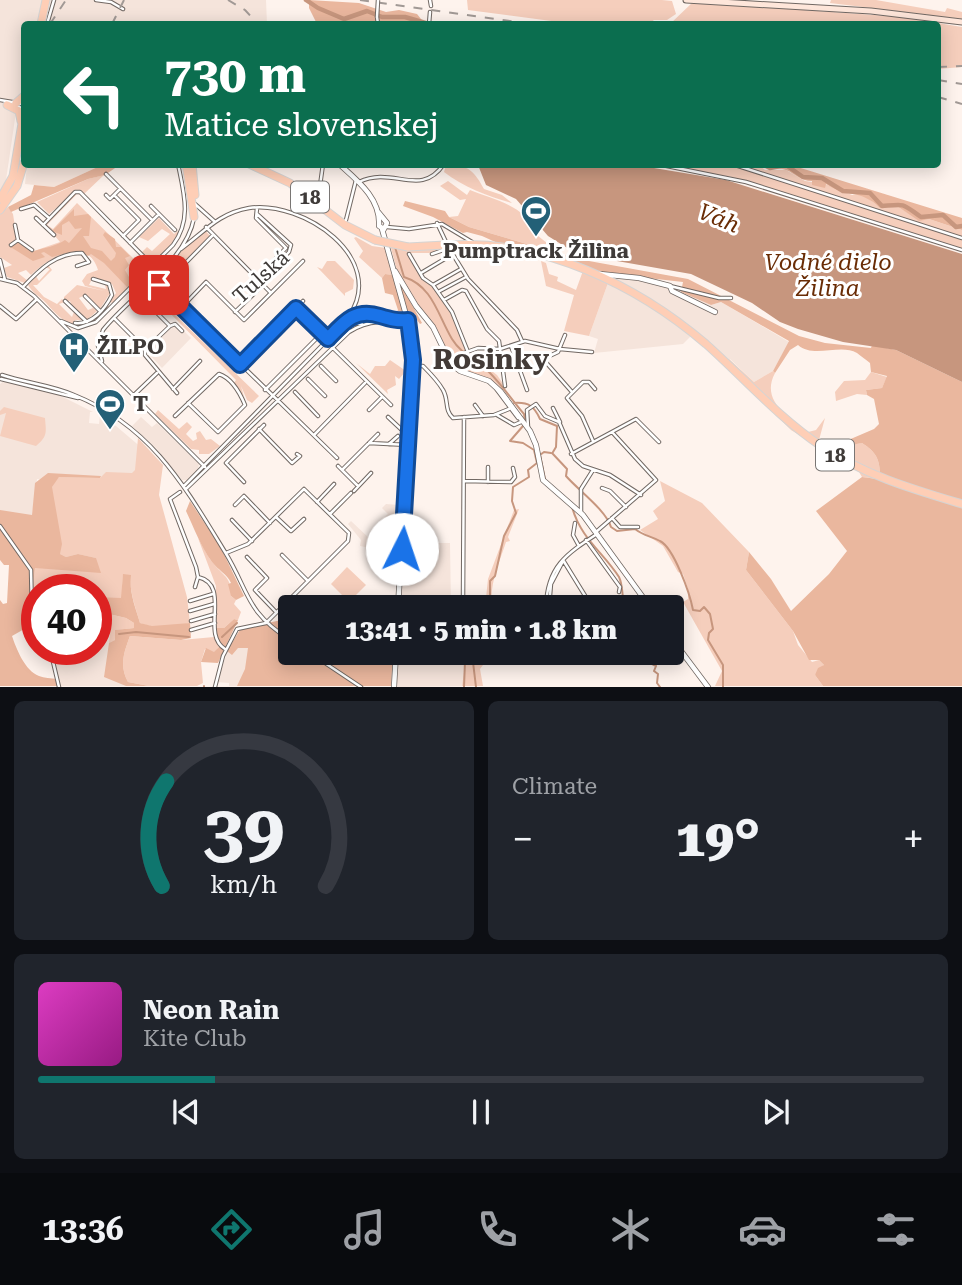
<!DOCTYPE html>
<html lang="en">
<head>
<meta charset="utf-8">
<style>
  :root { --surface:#171b24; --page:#20242c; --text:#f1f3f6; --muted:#9ea1a6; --line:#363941; --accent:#0f766e }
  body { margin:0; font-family:"Roboto Serif",serif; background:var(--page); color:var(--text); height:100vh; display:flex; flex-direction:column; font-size:26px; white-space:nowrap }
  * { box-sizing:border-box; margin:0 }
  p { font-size:23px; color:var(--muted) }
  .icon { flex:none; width:38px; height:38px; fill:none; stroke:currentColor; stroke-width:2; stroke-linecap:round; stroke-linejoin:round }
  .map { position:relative; height:687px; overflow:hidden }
  .drawer { display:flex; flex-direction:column; gap:14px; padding:14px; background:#0d0f14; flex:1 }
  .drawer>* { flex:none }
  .hud { position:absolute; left:21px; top:21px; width:920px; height:147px; border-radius:7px; box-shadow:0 4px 18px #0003; background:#0b6e4f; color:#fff; overflow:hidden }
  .speed { position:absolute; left:21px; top:574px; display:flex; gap:14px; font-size:35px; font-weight:700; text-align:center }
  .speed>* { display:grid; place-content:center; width:91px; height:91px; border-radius:50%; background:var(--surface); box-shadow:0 4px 18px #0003; line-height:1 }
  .speed .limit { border:10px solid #d22; background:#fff; color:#111 }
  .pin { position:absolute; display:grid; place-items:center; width:60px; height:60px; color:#fff; margin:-30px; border-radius:14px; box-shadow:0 4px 10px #0006 }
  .me { position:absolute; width:77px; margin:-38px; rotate:4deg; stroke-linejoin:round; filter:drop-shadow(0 0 5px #0008) }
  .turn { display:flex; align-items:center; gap:24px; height:147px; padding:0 28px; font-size:32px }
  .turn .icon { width:91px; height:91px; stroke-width:2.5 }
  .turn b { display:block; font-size:49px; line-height:60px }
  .big { font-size:52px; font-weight:800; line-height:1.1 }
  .drawer .widget { flex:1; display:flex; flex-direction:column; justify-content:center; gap:10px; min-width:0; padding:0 24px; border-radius:10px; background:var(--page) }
  .drawer .dial { align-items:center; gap:0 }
  .dial svg { height:182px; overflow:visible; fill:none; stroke:var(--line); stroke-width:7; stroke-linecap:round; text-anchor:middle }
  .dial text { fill:var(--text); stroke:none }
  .song { display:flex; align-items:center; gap:21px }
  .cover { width:84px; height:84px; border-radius:10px; background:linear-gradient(135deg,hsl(310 70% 55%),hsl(310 70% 35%)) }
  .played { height:7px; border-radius:4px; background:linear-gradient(90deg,var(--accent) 20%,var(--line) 20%) }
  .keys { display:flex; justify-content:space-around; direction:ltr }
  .heat { display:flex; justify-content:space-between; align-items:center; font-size:38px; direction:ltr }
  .drawer .tiles { flex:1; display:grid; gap:14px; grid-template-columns:1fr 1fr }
  .widget:last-child { grid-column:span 2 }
  .trip { position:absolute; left:278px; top:595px; width:406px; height:70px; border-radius:7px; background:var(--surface); box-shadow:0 4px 18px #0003; font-weight:800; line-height:70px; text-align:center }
  .tabs { display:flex; height:112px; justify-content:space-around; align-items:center; background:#090b0e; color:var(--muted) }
  .tabs .icon { width:49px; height:49px }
  .tabs .active { color:var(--accent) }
  .tabs b { font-size:32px; color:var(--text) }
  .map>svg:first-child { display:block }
  .built { fill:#f5e4db }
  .green { fill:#f5cebc }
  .forest { fill:#eab79e }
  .water { fill:#c7967e }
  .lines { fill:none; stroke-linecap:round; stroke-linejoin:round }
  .stream { stroke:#c7967e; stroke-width:2 }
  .river { stroke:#c7967e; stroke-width:4.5 }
  .pedestrian-casing { stroke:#716863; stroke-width:4.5 }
  .minor-casing { stroke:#716863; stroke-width:4.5 }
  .tertiary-casing { stroke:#716863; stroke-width:6 }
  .secondary-casing { stroke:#716863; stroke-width:7 }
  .primary-casing { stroke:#d5d4d3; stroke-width:9 }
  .pedestrian { stroke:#fff; stroke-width:2.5 }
  .minor { stroke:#fff; stroke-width:2.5 }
  .tertiary { stroke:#fff; stroke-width:4.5 }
  .secondary { stroke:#fee6da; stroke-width:5 }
  .primary { stroke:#feceb6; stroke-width:7 }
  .rail { stroke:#a19995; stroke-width:2; stroke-dasharray:9 9; stroke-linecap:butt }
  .minor-bridge-casing { stroke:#716863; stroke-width:4.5; stroke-linecap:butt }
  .primary-bridge-casing { stroke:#d5d4d3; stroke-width:9; stroke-linecap:butt }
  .minor-bridge { stroke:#fff; stroke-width:2.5 }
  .primary-bridge { stroke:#feceb6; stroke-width:7 }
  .route-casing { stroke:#114b97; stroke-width:18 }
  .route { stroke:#1a73e8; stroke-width:12 }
  .labels { text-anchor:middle; stroke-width:6; stroke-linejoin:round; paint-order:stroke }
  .shield { fill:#fff; stroke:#797674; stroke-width:2 }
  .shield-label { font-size:19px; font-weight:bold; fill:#3f3b39 }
  .poi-label { font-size:21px; font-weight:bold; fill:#3f3b39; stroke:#fff; text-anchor:start }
  .street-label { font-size:21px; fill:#3f3b39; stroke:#fff }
  .water-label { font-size:23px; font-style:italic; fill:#692c05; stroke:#fff }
  .district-label { font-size:28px; font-weight:bold; fill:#433b37; stroke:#fff }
</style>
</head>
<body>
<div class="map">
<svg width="962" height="687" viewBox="0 0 962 687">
  <rect width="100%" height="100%" fill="#fef3ed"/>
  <path class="built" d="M0,0H266L267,24H24V113L16,112L6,180L0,193Z
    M27,165H102L54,187L25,184Z
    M605,272L645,277L681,288V292L711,305L721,302L789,342L773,371L754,382L730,359L720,361L691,336L683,344L594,353L598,339L589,336L608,283Z
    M176,323L191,338L162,368L147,352Z
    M4,381L59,395L93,412H90L89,423L99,424L100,415L116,426L149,454L159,496L37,479L32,515L129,566L78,571L79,590H37V628L32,601L33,589L0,524V384Z
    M141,417L152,427L157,423L199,464L197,472L189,480H182L157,449L132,426Z
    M386,504L399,505L397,544L371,542L370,548L360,546L361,540L348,524L351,521L369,538L379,528L376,534L382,539L392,527L387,522L381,526L378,523L388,514L382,508Z
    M399,543H450L451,607H395Z
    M96,595L128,632L109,677L133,686H60L51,649H96Z
    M230,644L252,647L246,686H229V683L217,682Z
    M393,653H472L470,686L391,687Z"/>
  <path class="green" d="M467,0H662L672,1L676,14L667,20H654L649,24H574L468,10Z
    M831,0H876L945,12L947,8L962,12V19L830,3Z
    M693,2L902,17L962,27V67L938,69V24H670Z
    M758,164L765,170H786L805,181L825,184L852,195L862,194L881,208L897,206L919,220L929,219L962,230V249L732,177L665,165Z
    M446,165C467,164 474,170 484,189L502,195L512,203C490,197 463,187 444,172Z
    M104,175L84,194L77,191L49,214L37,202L88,179Z
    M448,181L467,195L470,190C491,199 529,206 533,232L547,243L544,249L469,227L449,217L458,216L466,199L460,200L440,186Z
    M79,192L82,195L77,194L47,225L53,229L77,203L136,261L130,266L131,271L138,273V263L142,267L146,262L149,266L146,269L142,267L137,280L113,303L110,302L116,293L112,284L92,279L89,285L106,289L105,284L112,289L107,292L112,290L100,309L85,295L79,298L88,310L93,308L88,302L97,311L87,320L72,307L70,301H64V297L77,285L105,291L85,286L82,281L87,274L98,270C87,234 47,259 31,275L26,270L18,273L28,281L25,283L7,277L4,268L12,265L0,257V213L8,207L13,214L17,240L34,251L60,242L45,224L73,194Z
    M159,218L174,234L181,229L169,248L152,263L142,252L147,247L152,251L170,234L162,229L148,241L139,237Z
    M205,230L210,236L161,285L156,279L182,249Z
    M356,237L372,246L386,248L394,275L385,274L382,278L359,257L363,251L354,238Z
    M391,248H443L431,253H409L423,279L433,286L448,307L468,353L497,375L506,388L502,391C486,374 469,377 453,364L397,271Z
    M327,261H335L354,280L353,289L345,293V296L317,267L322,269Z
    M541,261L546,263L549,274L558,277L557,281L576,290L584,268L605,272L608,283L589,336L564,331L574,295L546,286Z
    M48,265L52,270L37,285H33L44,297L57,304L62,299L65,302L59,304L72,317L74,312L82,320H75V325L90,323L106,309L107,305L110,307C83,334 69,330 46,303C40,296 34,295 28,285L36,276L39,281L50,269L45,267Z
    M160,300L169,309H174L172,312L259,396L252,403L247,400L241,386L244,397L234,383L236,380L159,302Z
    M729,359L754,382L773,371L775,373C760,401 789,417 808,432L816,430L825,418L819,440L829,447L862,443C876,452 880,459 880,476L878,479L862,477L859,472L791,430L720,361Z
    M390,360L406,371L399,379L395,376L396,385L387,390L388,394L356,363L370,374L375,366H385Z
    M871,372L887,377L882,388L866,390L867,395L857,394L836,401L835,392L844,381L865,380Z
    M4,407L45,418C46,432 48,436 36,446L0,436L6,413L0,415V411Z
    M158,410L179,429L187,422L192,427L186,434L193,441L197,439L196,433L200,431L206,440L211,439L220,446L209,454H199V450L191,449L155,414Z
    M138,438L163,465L159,495L187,597L190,623C175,627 154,629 140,623C135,606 130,593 130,575H123L122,599L96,597V590H37V593H32L35,568L96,558L78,554L66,557L60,554C62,531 47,504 53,482L59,477L100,478L106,472L132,473L135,470Z
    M660,481L702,503L749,552L746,570L793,631L798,645L812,662L819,660L824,665L815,675L823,686H715L722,671L683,602L688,599V589L683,574L678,572L663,546L640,530L658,519L653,511L665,501Z
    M519,509L508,537L510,541L506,542C499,563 489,585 492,607H485L488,579L514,510Z
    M198,538C203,546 207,556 213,563C223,576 232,577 231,596L236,600L234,604L241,612L238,620L234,619L224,628H214L216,586Z
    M347,567L366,585L349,602L331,584Z
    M96,611L126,618L134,623V628L115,630V640L109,643L110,634L98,632L99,615Z
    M130,636L181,640L214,637L219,647L214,653L205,649L201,662L203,683L197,686H149L128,682C119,666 124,652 130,636Z
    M467,653H492L480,669L483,686H462Z"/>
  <path class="forest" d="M309,0L359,3L386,12L399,10L417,14L425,24H317L309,8Z
    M102,165H139L118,166L105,175L88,179L11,212L8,207L31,195L34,185L54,187Z
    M758,165H791L962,218V230L929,219L919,221L897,206L880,208C859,188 849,199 826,184L825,188L812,185V181C800,181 796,174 786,170C775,166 768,172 758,165Z
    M405,201L445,211L449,217L469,227L578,259L688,279L799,336L825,343L871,348L872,345L896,350L962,382V686H823L815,675L818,668L824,665L819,660H809L793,631L746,570L749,552L771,579L791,611L829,574L847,551L816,511L862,477L877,479L880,476C880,459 876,452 862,443L840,447L839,444L874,429L879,424L874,399L867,395L866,390L882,388L887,376L871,372L870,363C866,360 861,356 857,353C840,343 814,359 798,345L790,350L775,373L773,371L789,341L721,302L711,305L681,292L683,282L595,272L502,245L482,236L467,232L463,233L433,217L403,206Z
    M74,209V216L88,214L91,217L89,236H83L91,248L102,251L111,261L115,257L116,253L103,235L105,232L115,239L116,247H121L130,256L125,258L129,265L125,270L133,284L127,287L104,263L91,254L88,256C77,248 65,254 52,257L44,252L41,253L45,257L33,261L9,246C20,240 26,245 34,251C44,248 57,246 65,240L69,243L82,228L75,229L69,221L62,225V235L52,231Z
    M385,274L394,275L396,284L400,283L422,323L420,324L414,316L411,328L408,317L401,320L385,316L386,312L396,313L398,310L393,295L385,293L382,278Z
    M48,473L101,476L100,478L59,477L52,487L62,544L60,554L66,557L78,554L96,558L101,573L35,568L32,593L33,624L12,636C16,648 25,671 39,676C44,678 51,678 57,679L59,686H0V600L3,604L7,603L9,565H4L0,560V510L32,515L35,483Z
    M190,501L221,548L244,596L236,600L231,596L228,584L231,583C227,574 218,570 212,562C201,547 194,528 186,511Z
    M123,574L131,575C129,592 135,606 140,623L152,626L190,623L191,638L181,640L130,636C124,652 119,666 128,682L149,686H126L104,677L109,643L115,640V630L134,628V623L126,618L96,611V597L121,598Z
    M234,619L238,620L218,663L201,662L206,648L214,652L219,647L214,637V628H224Z
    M282,620L290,623V653H393L391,686H237L245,669L248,648H238L232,655L227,651L241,628Z"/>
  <path class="water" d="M478,165H636L726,180L962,254V382L896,350L843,342L798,329L780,322L752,303L691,274L577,254L548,236L516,199L486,185Z"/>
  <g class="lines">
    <path class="stream" d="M395,247L404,277C433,286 438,316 452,339C461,354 477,360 489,372C502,385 512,400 524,414L525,421
      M514,403C529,402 534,406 540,419L557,426L556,447L553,452
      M552,453L567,469L566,476C577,489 606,510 611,527L617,531L635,529C644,536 651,536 660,541C674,548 690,594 693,610L700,611L704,607L710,614L713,629L709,633L708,640L723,665V687
      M545,479L540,455L544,452L551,453
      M572,507C581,539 603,552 619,577C623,585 622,596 624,605L627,607
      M490,607V581L495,576L504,536L516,513L512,501L513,487L529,477L528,470L537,463L534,450L523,443L510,441L523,426
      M119,634L136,632L189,637
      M222,637L237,623
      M651,653L650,663L656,666L654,671L658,674L657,683L660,687
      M204,686V687
      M464,687L465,661L472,660
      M476,687L473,662L487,653"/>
    <path class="river" d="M306,0L318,8L344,19L367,11L382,17H405L429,24
      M762,164L770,168L786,165L803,177L822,178L843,191L870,193L882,206C907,204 901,203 921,217L943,215L956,227L962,226"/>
    <g class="pedestrian-casing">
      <path id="pedestrian" d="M657,164L746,182L962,250"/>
    </g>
    <g class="minor-casing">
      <path id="minor" d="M96,0L111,2L123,9
        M430,0L431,6
        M377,17L378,24
        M47,24L54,0
        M429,24L430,12
        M0,100L24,104
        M17,107L24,108
        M323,164L319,193L327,195
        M732,164L962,238
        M106,174L152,220
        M359,182C393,165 420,199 444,164
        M120,189L114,195L139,220L123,236
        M106,195L110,199L114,195
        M195,204L214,221
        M151,206L175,230
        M257,208L256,218L286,248L264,270L268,274L289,252L291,245L257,214
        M21,209L34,205L49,218
        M36,218L54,235
        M346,220L356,180
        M437,223L446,242
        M15,225L18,240
        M43,225L75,192H80L152,265
        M206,227L271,293
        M387,227L409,229L442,224L472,242
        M18,240L32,250
        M130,243L159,214
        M11,245L18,240
        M449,248L468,279L517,330L522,341
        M181,249C204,232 219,213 249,208C303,200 388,258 349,316
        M409,254L423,278L433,285L452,312L468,352
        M432,254L449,248
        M0,260L5,280
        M147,273L337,458
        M421,273L453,254
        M0,279L17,283L34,296L205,467
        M433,285L461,269
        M670,286L719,298H731
        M23,287C40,269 56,253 82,253L89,262L77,266
        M162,287L213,235
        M438,292L466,277
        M85,296L100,311
        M444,300L462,290L466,291L487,329L499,341L505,386
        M65,301L87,322
        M148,304L170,326
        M0,306L16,319L37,299
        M182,307L206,282L244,320L303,261
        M296,308L328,339
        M235,312L263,285
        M351,317V323L362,324
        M114,318L142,346
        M61,321L78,328L96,322L173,245C192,220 184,193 178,164
        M75,323C92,325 105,309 112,295L109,284L93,279
        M342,324L349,325V332
        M170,326L145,350V355L177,393
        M170,326L175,324L182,331
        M565,335L558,352L543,359L572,392
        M511,346L527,390
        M332,347L391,405
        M450,358L478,348L500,349L525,341L560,349L592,352
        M102,361L98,346L103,330C130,296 186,262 194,218
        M240,365L303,301
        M321,366L336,381
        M413,366H423C430,373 438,381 443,390C449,400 444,410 453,418L494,415L509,409
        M2,375C26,383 51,385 74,395C151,426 184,485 225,552C250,593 245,611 290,640
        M1,379L78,398
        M308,379L325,396
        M173,389L200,361
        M265,390L322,333
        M497,390L518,418
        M295,392L318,416
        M134,395L157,373
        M475,405L483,416
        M553,408L560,422
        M369,410L382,397
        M497,415L514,425L521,422
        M175,416L219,374C231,378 240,393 245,405L218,432L188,403
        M388,417L403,431
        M528,427L527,410L536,404L545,416L559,422L575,459L583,466L610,475L641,495
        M259,429L292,463L300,456L297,454
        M314,435L365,383
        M593,441L582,416L567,398L583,382H589L595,389
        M369,443L408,445
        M389,444L398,436
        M402,445L404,417
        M571,454L636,419L659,442
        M338,466L358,486
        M488,467V482
        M342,470L378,434
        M464,481L511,482L515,477L513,468
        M244,482L226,463L264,425
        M184,486L346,321C368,305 384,323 408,320
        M602,488L610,491L626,507
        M186,489L349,332C366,321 391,317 409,330
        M354,491L371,473
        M180,492L170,499L196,567L198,577L195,587
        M317,502L334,484
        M235,505L244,496L270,523
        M581,512V489L593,470
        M330,514L351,493
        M276,517L291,531L304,519
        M612,518L620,527H638
        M232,520L252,541
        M575,523L573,535L579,546
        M0,526L31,570L32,614L37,630
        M596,532L656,480L612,432
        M586,540L620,587L619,592
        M226,553L248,544L304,489L349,533L348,541L266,623
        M282,555L308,581
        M247,557L267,578L255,590L276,612
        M563,560L592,607
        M198,577C232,585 200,634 225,649
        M400,598L463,603L464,417
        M190,601L213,594
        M408,607L409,599
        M546,607C547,567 566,554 597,534
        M549,607L551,584L562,563
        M190,611L214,604
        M191,621L215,614
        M191,630L215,623
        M50,649L59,687
        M310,653L361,687
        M215,687L223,656L237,629L266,623"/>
    </g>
    <g class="tertiary-casing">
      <path id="tertiary" d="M339,164C358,181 381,199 379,226L384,229L387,223L378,212
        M382,229L408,322L413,355L398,607
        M395,271L416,306L433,327L451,364L460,371L489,381L501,392L530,431L536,445L543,480L583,515L650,607
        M600,274L639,278L670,286L672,291L715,312
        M672,639L708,687
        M394,687L396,653"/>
    </g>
    <g class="secondary-casing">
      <path id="secondary" d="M686,0L871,11L962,22"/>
    </g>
    <g class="primary-casing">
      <path id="primary" d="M41,24L46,0
        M16,103L24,96
        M7,105L19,111L21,121
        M186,164L194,217
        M192,164L195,195
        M249,164L290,183L345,225L375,240
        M0,199L13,176L24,112
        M0,210L17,186L24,163
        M450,245C542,239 637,285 706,344C744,378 778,417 821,446C864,475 912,489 962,504
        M408,247L445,245"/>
    </g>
    <use href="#pedestrian" class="pedestrian"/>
    <use href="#minor" class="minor"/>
    <use href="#tertiary" class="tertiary"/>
    <use href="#secondary" class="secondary"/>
    <use href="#primary" class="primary"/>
    <path class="rail" d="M228,0L245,10L258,24
      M360,0L532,24
      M50,24L66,0
      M112,24L124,0
      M938,67L962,66
      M938,80L962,84
      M938,97L962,104"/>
    <g class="minor-bridge-casing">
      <path id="minor-bridge" d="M377,17L378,0"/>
    </g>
    <g class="primary-bridge-casing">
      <path id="primary-bridge" d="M375,240L408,247
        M445,245H450"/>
    </g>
    <use href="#minor-bridge" class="minor-bridge"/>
    <use href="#primary-bridge" class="primary-bridge"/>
  </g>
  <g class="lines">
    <g class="route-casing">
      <path id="route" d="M159,285L240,365L296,308L328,339C344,322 355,308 380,316C390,319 397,321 408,320L413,360L402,549"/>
    </g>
    <use href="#route" class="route"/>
  </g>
  <defs>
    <g id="stadium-pin" transform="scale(1.575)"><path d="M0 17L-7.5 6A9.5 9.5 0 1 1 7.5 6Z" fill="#236077" stroke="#fff"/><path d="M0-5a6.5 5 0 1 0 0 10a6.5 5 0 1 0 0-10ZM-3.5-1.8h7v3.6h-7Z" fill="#fff"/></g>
    <g id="hospital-pin" transform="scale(1.575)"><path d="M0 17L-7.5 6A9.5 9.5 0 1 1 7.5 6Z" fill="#236077" stroke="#fff"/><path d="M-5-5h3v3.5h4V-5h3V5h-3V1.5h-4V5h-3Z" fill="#fff"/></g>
  </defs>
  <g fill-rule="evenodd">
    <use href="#stadium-pin" x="536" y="211"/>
    <use href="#hospital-pin" x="74" y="347"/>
    <use href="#stadium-pin" x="110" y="404"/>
  </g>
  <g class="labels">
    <g class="shield">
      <rect x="291" y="181.5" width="38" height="31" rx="5"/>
      <rect x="816" y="439.5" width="38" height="31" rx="5"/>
    </g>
    <g class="shield-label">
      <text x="310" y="204">18</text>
      <text x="835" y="462">18</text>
    </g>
    <g class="poi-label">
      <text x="536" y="258" text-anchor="middle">Pumptrack Žilina</text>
      <text x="97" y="354">ŽILPO</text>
      <text x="133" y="411">T</text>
    </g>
    <g class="street-label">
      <text transform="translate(261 277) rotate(-42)" y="7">Tulská</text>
    </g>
    <g class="water-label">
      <text transform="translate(719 218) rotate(22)" y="8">Váh</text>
      <text x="828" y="270">Vodné dielo<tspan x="828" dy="26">Žilina</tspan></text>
    </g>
    <g class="district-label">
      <text x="491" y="369">Rosinky</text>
    </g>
  </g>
</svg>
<div class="speed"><div class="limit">40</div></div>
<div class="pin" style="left:159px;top:285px;background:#d93025"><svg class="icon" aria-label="arrive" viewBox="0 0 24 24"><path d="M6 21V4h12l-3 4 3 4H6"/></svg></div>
<svg class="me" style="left:402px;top:549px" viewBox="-20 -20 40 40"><circle r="19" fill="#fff"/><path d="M0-13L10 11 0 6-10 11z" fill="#1a73e8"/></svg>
<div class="trip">13:41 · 5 min · 1.8 km</div>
<div class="hud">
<div class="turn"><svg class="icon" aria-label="left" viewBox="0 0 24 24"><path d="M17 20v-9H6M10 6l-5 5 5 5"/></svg><div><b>730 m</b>Matice slovenskej</div></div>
</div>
</div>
<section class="drawer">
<div class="tiles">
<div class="widget dial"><svg viewBox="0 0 100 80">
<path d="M14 69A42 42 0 1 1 86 69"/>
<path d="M14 69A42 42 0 0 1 16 23" stroke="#0f766e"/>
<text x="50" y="56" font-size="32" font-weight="700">39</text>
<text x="50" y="72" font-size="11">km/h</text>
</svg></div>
<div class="widget"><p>Climate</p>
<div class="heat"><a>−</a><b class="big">19°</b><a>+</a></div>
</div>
<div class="widget">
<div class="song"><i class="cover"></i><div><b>Neon Rain</b><p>Kite Club</p></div></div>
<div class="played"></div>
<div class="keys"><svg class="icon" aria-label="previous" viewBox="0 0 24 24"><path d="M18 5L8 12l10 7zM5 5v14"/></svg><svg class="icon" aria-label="pause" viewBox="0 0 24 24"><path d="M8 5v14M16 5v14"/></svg><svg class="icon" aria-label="next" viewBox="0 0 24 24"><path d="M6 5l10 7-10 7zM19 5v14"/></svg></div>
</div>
</div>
</section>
<nav class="tabs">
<b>13:36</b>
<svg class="icon active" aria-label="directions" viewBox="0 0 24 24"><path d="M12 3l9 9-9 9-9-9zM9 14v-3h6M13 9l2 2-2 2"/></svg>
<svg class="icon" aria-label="music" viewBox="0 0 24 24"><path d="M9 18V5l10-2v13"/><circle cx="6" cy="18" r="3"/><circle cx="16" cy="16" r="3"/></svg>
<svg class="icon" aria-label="phone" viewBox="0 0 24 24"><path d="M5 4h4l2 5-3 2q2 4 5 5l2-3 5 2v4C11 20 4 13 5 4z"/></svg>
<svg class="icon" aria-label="climate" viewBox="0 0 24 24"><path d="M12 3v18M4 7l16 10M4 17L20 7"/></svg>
<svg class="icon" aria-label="car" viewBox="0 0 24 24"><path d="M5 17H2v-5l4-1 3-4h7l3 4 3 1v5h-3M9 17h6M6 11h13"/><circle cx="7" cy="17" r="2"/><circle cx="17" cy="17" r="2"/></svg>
<svg class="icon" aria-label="filters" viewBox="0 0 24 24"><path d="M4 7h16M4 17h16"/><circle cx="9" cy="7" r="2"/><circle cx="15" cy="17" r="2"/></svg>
</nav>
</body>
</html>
